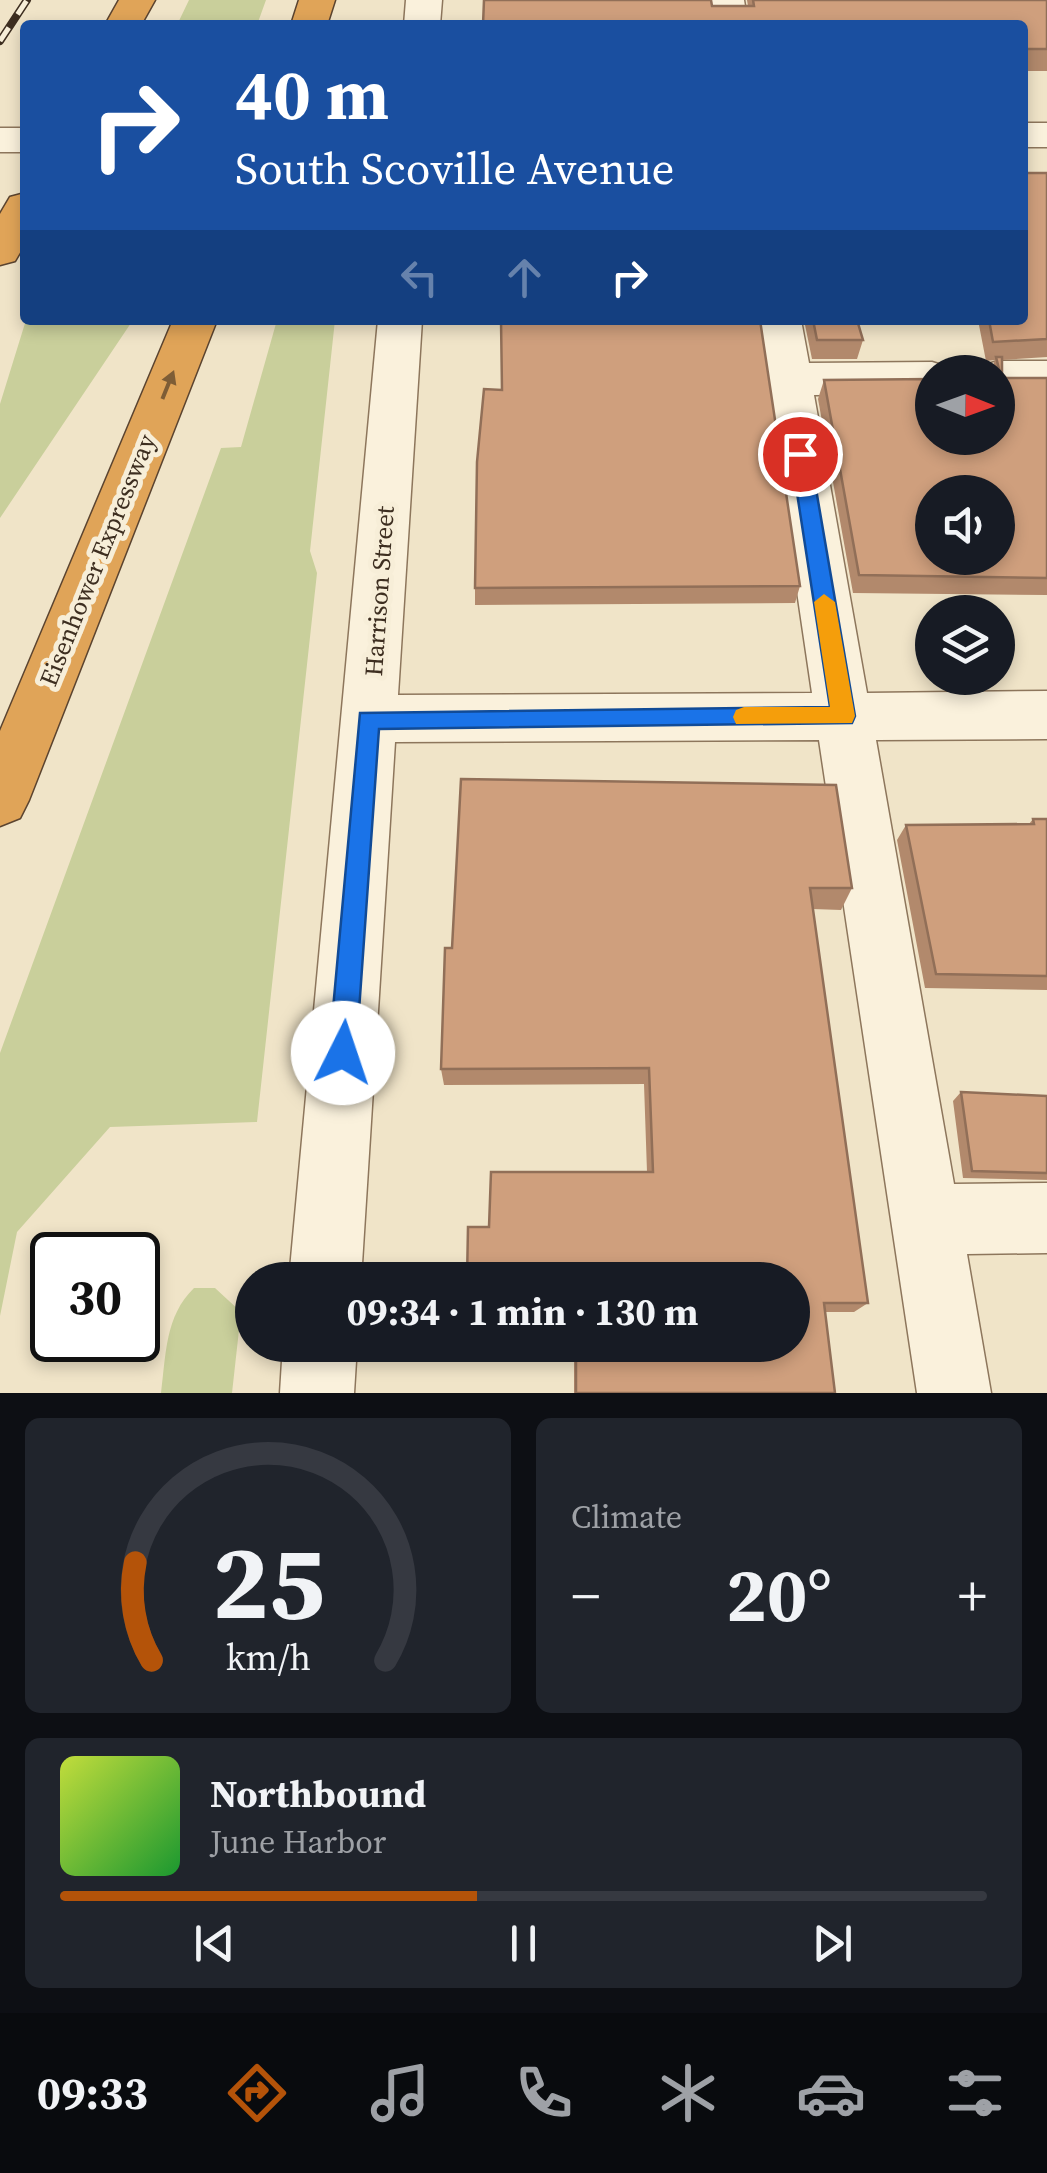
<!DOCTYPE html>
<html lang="en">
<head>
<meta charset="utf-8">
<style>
  :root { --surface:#171b24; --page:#20242c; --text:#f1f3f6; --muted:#9ea1a6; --line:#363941; --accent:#b45309 }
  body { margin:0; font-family:"Source Serif 4",serif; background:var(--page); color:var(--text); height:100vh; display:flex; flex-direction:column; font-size:38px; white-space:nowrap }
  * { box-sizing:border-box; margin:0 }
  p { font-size:32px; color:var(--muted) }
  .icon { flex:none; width:55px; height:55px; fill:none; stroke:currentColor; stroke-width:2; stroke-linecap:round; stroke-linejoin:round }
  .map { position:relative; height:1393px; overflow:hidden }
  .details { display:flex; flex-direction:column; gap:25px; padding:25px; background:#0d0f14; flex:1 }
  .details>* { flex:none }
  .banner { position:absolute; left:20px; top:20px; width:1008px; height:305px; border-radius:10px; box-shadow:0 5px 15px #0003; background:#1a4fa0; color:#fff; overflow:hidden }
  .needle { width:65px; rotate:91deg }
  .buttons { position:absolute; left:915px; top:355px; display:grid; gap:20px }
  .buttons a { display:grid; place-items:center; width:100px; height:100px; border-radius:50%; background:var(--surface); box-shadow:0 5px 15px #0003; font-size:50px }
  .speed { position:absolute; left:30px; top:1232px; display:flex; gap:20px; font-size:50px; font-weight:700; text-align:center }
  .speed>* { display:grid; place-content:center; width:130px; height:130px; border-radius:50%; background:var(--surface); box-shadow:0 5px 15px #0003; line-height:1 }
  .speed .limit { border:5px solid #111; border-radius:15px; background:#fff; color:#111 }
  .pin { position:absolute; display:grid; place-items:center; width:85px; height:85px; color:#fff; margin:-42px; border:5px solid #fff; border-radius:50%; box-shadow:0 2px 10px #0007 }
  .me { position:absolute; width:110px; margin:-55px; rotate:4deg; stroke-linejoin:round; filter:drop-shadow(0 0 8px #0008) }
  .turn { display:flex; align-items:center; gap:35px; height:210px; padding:0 50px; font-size:45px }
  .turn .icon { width:130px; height:130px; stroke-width:2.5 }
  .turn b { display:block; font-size:70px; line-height:85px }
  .lanes { display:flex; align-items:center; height:95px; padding:0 50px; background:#0003; justify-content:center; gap:50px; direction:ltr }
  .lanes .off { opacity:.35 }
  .big { font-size:75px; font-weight:700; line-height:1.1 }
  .details .card { flex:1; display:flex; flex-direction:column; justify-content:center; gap:15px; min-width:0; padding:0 35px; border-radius:15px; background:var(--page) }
  .details .dial { align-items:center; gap:0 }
  .dial svg { height:260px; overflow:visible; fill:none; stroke:var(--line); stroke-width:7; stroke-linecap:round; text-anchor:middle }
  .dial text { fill:var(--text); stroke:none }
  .song { display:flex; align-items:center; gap:30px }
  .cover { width:120px; height:120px; border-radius:15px; background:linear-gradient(135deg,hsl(70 70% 55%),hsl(130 70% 35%)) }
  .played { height:10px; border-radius:5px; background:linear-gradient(90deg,var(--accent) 45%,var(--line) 45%) }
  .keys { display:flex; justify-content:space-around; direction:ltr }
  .heat { display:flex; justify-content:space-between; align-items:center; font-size:55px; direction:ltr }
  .details .tiles { flex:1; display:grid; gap:25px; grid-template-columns:1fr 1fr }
  .card:last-child { grid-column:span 2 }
  .trip { position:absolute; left:235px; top:1262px; width:575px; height:100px; border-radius:50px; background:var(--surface); box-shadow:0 5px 15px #0003; font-weight:700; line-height:100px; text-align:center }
  .tabs { display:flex; height:160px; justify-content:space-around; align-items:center; background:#090b0e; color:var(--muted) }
  .tabs .icon { width:70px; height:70px }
  .tabs .active { color:var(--accent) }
  .tabs b { font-size:45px; color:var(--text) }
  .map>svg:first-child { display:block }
  .green { fill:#c9cf9b }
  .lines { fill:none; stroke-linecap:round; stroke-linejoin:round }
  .minor-casing { stroke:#8d765c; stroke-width:3 }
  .highway-casing { stroke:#5b4430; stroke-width:3 }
  .minor { fill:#faf1dc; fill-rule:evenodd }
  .highway { fill:#e0a458; fill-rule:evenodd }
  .rail-casing { stroke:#3d2e20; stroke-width:8 }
  .rail { stroke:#f7eed8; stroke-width:5; stroke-dasharray:16; stroke-linecap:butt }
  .wall { fill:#b2896c }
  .building { fill:#cf9f7d; stroke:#916f58; stroke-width:2.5; fill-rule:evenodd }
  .oneway { fill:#7e5d36 }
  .route { fill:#1a73e8; stroke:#114b97; stroke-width:2.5 }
  .slow { fill:#f59e0b }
  .labels { text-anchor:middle; stroke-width:10; stroke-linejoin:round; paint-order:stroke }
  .street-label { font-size:25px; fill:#3d2e20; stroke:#f7eed8 }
</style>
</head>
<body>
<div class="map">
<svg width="1047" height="1393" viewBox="0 0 1047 1393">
  <rect width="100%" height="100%" fill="#f0e4c8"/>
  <path class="green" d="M189,0H266L257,25H177Z
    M26,320H133L0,518V404Z
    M277,320H335L310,551L317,573L257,1122L110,1127L17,1232L0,1316V1053L221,448L241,447Z
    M194,1288H215L241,1312L232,1393H161C166,1355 165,1316 194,1288Z"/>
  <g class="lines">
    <g class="minor-casing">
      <path id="minor" d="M406,0H442L440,25H404Z
        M708,0H744L748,25H712Z
        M1022,123H1047V147H1022Z
        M0,128H25V152H0Z
        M378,320H422L398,695L812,693L757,320H801L809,363L932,362L948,367L952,372H932V394L814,395L867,693L1047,691V739L876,740L954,1184L1047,1183V1253L967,1254L991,1393H917L819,740L395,742L361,1280H289Z
        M998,361H1047V393H998V372H978L982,366Z
        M283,1345H357L354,1393H280Z"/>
    </g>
    <g class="highway-casing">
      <path id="highway" d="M119,0H155L141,25H105Z
        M299,0H335L327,25H291Z
        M25,193V244L15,261L0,265V214L10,197Z
        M173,320H217L29,800L20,818L0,826V731Z"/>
    </g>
    <use href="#minor" class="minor"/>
    <use href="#highway" class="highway"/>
    <g class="rail-casing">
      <path id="rail" d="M0,41L27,0"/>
    </g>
    <use href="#rail" class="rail"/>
  </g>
  <path class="wall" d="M747,0H1047V71H1022V25L712,6H748Z
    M1047,173V357L1002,360V374L1006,378H1047V595L853,593L818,399L824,380L932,379L990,372L995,360L986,361L978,320H1022Z
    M804,320H857L863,340L857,359H812Z
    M502,390L800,586L795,603L475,605V588Z
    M836,785L852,888L841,910L813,909L868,1303L854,1312H825L835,1393H574V1345H792L489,1227L647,1172L644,1084L444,1085L441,1069L452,948Z
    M1033,819H1047V990L925,988L897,840L906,825L1029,824Z
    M961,1092L1047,1096V1180L963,1178L953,1101Z"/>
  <path class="building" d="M484,0H711L712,6H754L753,0H1047V49H1022V25H483Z
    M1022,173H1047V339L993,342L989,320H1022Z
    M501,320H760L800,586L475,588L477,462L484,389L502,390Z
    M813,320H857L863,340H817Z
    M996,357H1002V374L1006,378H1047V578L859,575L824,380L932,379V438H998V373H1000ZM932,492H998V558H932Z
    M461,779L836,785L852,888H810L868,1303H824L835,1393H576V1345H792V1280H467L468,1227H489L491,1172H653L649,1068L441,1069L445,948H452Z
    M1033,819H1047V976L936,974L906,825L1034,824Z
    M961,1092L1047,1096V1173L972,1171Z"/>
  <defs><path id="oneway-solid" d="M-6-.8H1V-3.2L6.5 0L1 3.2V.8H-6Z" transform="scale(2.5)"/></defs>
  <use class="oneway" href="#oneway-solid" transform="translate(168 385) rotate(-68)"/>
  <path class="route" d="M800,447L810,454L855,716L852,723L379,729L356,1053L352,1062L343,1066L333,1062L329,1053L360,713L830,707L791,454Z"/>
  <path class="slow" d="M824,594L835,602L855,716L852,723L736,724L733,717L736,710L744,707H830L814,602Z"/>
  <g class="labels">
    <g class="street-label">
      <text transform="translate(97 560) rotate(-68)" y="9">Eisenhower Expressway</text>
      <text transform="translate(379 591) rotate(-86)" y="9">Harrison Street</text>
    </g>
  </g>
</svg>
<div class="buttons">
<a><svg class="needle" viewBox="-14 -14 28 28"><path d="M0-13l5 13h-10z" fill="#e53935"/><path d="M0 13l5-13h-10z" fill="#9ea1a6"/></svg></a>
<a><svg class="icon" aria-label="sound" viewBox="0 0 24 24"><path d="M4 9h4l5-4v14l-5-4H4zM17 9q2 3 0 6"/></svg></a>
<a><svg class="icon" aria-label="layers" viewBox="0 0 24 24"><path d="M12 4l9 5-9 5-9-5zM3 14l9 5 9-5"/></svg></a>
</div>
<div class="speed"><div class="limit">30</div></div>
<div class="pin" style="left:800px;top:454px;background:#d93025"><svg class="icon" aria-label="arrive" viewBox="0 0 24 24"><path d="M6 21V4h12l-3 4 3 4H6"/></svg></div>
<svg class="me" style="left:343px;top:1053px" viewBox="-20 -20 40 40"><circle r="19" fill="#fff"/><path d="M0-13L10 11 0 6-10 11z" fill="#1a73e8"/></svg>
<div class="trip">09:34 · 1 min · 130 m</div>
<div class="banner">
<div class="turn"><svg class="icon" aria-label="right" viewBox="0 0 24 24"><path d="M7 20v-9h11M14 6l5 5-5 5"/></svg><div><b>40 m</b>South Scoville Avenue</div></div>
<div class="lanes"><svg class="icon off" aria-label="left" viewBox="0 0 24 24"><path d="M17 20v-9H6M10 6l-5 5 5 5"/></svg><svg class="icon off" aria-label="ahead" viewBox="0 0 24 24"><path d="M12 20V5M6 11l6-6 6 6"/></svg><svg class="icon" aria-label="right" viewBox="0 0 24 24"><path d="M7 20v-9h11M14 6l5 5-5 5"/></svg></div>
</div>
</div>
<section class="details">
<div class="tiles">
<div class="card dial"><svg viewBox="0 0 100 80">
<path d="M14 69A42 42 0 1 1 86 69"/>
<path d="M14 69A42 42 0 0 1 9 39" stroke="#b45309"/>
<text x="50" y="56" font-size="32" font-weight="700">25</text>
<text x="50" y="72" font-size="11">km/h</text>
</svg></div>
<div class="card"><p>Climate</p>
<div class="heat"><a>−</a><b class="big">20°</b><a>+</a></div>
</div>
<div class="card">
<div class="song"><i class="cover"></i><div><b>Northbound</b><p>June Harbor</p></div></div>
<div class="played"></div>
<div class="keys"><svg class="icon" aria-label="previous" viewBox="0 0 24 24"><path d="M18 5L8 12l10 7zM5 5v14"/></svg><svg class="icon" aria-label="pause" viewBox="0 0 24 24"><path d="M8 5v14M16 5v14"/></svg><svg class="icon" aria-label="next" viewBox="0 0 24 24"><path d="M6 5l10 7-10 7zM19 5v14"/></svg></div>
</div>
</div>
</section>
<nav class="tabs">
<b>09:33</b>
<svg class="icon active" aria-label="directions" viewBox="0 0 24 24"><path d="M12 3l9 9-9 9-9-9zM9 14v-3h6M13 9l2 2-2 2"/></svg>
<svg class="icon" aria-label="music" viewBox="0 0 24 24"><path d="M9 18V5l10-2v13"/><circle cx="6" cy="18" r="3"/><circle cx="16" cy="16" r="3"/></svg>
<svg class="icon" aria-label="phone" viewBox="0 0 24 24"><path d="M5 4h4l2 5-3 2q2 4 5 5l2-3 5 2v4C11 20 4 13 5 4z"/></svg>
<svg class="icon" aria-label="climate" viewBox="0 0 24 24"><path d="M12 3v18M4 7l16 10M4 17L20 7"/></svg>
<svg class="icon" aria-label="car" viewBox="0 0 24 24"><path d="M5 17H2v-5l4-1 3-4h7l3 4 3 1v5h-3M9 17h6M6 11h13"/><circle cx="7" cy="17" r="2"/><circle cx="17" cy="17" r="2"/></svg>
<svg class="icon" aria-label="filters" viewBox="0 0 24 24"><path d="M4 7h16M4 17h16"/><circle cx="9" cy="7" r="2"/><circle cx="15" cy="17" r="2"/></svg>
</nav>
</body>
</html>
